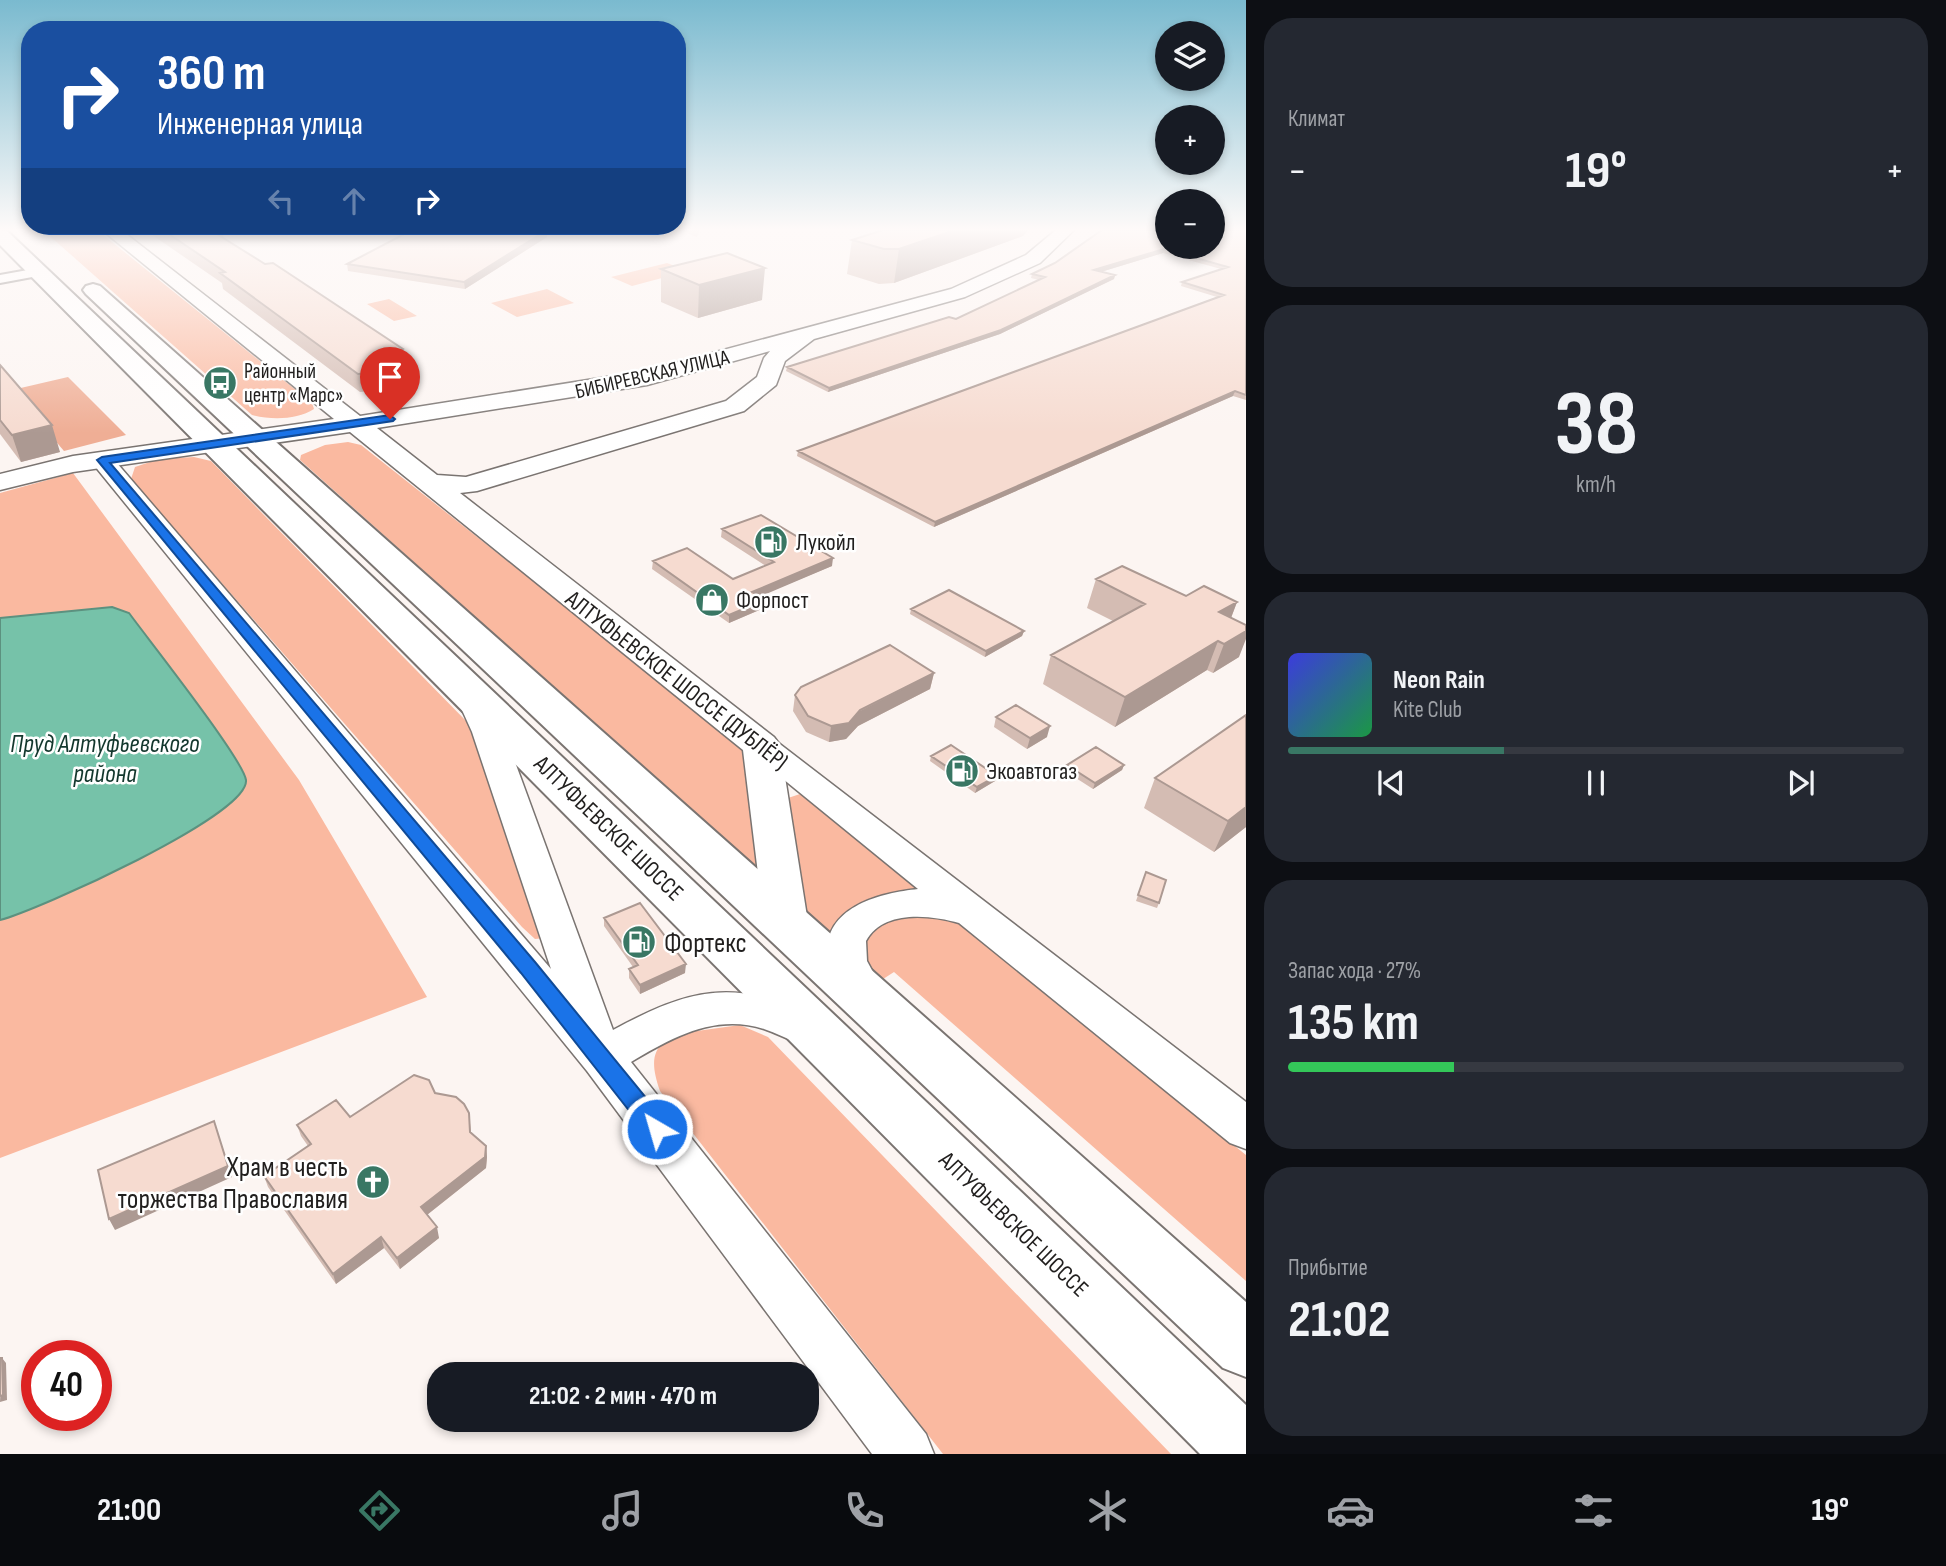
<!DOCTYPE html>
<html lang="ru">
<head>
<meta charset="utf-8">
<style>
  :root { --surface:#171b24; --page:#242831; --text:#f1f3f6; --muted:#9ea1a6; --line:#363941; --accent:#397764 }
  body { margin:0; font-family:"Sofia Sans Condensed",sans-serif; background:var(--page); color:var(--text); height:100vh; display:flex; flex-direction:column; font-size:26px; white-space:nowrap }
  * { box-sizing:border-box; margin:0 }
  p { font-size:23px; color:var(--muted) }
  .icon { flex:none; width:38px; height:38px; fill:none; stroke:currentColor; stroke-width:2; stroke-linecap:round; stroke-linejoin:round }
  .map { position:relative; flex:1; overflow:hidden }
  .sheet { display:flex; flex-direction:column; gap:18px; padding:18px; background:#0d0f14; width:700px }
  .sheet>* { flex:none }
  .hud { position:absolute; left:21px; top:21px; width:665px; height:214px; border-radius:28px; box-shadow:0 4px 10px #0003; background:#1a4fa0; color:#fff; overflow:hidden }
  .buttons { position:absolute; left:1155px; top:21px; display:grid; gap:14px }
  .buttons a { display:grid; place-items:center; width:70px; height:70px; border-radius:50%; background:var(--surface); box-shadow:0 4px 10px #0003; font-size:35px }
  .speed { position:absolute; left:21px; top:1340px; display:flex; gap:14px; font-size:35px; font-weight:700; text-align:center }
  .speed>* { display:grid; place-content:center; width:91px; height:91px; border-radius:50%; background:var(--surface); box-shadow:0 4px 10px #0003; line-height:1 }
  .speed .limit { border:10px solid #d22; background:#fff; color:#111 }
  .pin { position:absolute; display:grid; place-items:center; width:60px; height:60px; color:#fff; margin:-72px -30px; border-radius:50% 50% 50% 0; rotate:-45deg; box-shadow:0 0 7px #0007 }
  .pin .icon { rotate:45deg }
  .me { position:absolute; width:77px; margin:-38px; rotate:322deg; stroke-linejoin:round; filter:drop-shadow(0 0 5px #0008) }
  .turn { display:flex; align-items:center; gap:24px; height:147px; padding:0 21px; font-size:32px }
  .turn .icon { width:91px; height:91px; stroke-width:2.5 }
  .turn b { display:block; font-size:49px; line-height:60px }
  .lanes { display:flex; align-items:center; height:66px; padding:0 21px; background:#0003; justify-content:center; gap:35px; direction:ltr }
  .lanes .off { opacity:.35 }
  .big { font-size:52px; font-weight:700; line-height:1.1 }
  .sheet .card { flex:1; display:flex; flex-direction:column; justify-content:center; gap:10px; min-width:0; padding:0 24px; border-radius:28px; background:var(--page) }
  .sheet .dial { align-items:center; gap:0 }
  .dial b { font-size:91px; line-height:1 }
  .song { display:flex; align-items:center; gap:21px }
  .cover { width:84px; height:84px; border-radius:10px; background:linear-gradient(135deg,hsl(240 70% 55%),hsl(140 70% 35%)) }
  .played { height:7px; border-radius:4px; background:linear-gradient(90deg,var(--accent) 35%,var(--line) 35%) }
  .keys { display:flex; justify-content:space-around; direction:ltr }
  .heat { display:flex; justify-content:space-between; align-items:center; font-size:38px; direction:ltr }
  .charge { height:10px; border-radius:5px; background:linear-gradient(90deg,#34c759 27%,var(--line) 0) }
  .trip { position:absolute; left:427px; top:1362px; width:392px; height:70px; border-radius:28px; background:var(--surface); box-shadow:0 4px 10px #0003; font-weight:700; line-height:70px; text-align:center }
  .tab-bar { display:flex; height:112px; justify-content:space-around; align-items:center; background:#090b0e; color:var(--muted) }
  .tab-bar .icon { width:49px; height:49px }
  .tab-bar .current { color:var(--accent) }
  .tab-bar b { font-size:32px; color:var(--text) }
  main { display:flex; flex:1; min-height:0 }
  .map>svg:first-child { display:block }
  .green { fill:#fab9a0 }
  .forest { fill:#efae95 }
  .water { fill:#76c2a9; stroke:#5c917f; stroke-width:2 }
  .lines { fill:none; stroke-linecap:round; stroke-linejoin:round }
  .minor-casing { stroke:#7a7471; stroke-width:4 }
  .tertiary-casing { stroke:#7a7471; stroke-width:3 }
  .secondary-casing { stroke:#7a7471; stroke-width:3 }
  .primary-casing { stroke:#7a7471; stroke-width:4 }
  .minor { fill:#fff; fill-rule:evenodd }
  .tertiary { fill:#fff; fill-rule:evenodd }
  .secondary { fill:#fff; fill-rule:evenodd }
  .primary { fill:#fff; fill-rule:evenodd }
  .wall { fill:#d4bcb3 }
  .shaded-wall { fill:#ac9992 }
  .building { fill:#f6dbd0; stroke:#ac9992; stroke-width:2 }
  .route { fill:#1a73e8; stroke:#114b97; stroke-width:2 }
  .labels { text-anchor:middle; stroke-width:5; stroke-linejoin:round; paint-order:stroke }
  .far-poi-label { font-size:21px; fill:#211f1e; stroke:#fff; text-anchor:start }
  .far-street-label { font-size:21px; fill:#211f1e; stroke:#fff }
  .poi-label { font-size:24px; fill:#211f1e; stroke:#fff; text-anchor:start }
  .street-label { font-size:24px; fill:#211f1e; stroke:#fff }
  .water-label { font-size:26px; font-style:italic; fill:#13372d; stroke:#fff }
  .near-poi-label { font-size:28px; fill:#211f1e; stroke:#fff; text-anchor:start }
</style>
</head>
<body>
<main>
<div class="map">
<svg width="1246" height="1454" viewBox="0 0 1246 1454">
  <rect width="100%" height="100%" fill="#fcf5f2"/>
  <path class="green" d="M43,230H97L312,403L314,409C297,420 271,420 252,415Z
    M667,263L688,271L632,286L611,277Z
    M547,289L574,303L517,317L491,303Z
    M389,299L417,316L394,321L367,304Z
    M348,442L361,445L744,748L763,875L300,460L301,455L325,445Z
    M194,457L211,461L471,726L545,938L535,939L522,927L131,479L135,467L159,459Z
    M73,473L299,780L427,997L0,1158V493Z
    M800,794L921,891L880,897L835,939L805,909L785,799Z
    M894,914L953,919L1246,1155V1281L894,972L880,981L865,964L866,934Z
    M691,1023L697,1031L740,1025L768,1037L1171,1454H943L660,1091C646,1051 657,1043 691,1023Z"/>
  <path class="forest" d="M68,377L126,435L64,451L12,390Z"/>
  <path class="water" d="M112,607L129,613C148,639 243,759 246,780C250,815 36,911 0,920V618Z"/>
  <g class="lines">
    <g class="minor-casing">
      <path id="minor" d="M39,268L43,269V275L0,283V275Z"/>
    </g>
    <g class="tertiary-casing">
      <path id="tertiary" d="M102,453L110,455L551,969L472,732L458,701L462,694L473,692L484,694L504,732L613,1030C691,988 731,979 814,1014L820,1026L814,1038L799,1043C787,1039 776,1033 764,1029C715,1013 671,1038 631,1062L926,1434L934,1454H872L587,1071L94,465L91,460L94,455Z
        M761,735L772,738L1246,1102V1149L1230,1143L959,923C931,915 883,909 866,941L867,961L881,987L875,998L861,1003L847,998C841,987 830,972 828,960C820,908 879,893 918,889L750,752L745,745L750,738Z"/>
    </g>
    <g class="secondary-casing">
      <path id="secondary" d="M102,230H121L360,416L645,371L951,289L1026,255L1056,230H1074L1040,263L965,297L814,339L785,361L776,385L744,411L477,491L460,493L774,737L780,745L808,923L802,935L786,940L770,935L764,923L743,750L350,432L73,472L0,490V474L73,456L334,419ZM770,351L764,358L757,377L726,401L466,477L437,475L377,428L647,385Z"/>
    </g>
    <g class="primary-casing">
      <path id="primary" d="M0,230L7,231L1246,1405V1454H1200L0,245Z
        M93,284L100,286L1246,1302V1377L1223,1368L86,294L83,290L86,286Z"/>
    </g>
    <use href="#minor" class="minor"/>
    <use href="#tertiary" class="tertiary"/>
    <use href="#secondary" class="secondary"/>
    <use href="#primary" class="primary"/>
  </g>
  <path class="wall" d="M145,230H222L224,238L406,367L371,391L360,392L223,289L222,283Z
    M547,230V237L465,289L348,271L347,264Z
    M678,230H700L697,237Z
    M883,230H1028L1023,236L894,283L879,284L847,274L852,240Z
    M1246,230V400L1233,396L934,527L797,456L798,451L1217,297L1181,286L1182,282L1221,269L1163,253L1101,272L1115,275L1114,279L1000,334L828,392L786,371L787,367L956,319L1039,280L1031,278L1032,274Z
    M661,269L762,300L698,318L661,302Z
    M0,365L60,452L21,462L0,434Z
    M722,529L832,566L759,596L765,600L764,608L729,623L652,569L653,561L733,579L766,566L721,537Z
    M1096,579L1186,596L1237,602L1231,618L1239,657L1213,673L1207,670L1115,727L1043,684L1051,655L1113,621L1087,608Z
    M911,609L1024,631L1022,636L985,657L910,614Z
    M934,673L930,689L858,726L846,739L829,742L806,732L793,711L795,695Z
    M996,717L1047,737L1027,749L994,727Z
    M931,756L995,781L975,793L930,761Z
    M1067,765H1124L1122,770L1093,789L1065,771Z
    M1155,778L1246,827L1214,852L1144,808Z
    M1146,872L1159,903L1157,908L1136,901Z
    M604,918L685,973L640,994L629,978V969L633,967L604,926Z
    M435,1093L469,1113L471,1133L486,1146L487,1157L486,1168L427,1215L439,1238L400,1269L384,1248L336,1284L268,1187L264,1176L308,1146L301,1136L297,1125L350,1117Z"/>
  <path class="shaded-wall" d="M222,230L225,244L212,231Z
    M547,230V237L465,289L464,282Z
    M955,230H1028L1023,236L894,283L899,249Z
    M1164,249L1163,253L1094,274V270Z
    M765,268L762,300L698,318L699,285Z
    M1115,275L1114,279L1000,334L828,392L829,388Z
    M403,349L406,367L371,391L368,373Z
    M1235,391L1233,396L934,527L935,522Z
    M52,425L60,452L21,462L12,435Z
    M833,558L832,566L752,600V592Z
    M765,600L764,608L729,623V615Z
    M1237,602L1226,631L1219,612Z
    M1024,631L1022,636L985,657L986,651Z
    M1246,631V639L1239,657L1213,673L1224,644Z
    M1218,641L1207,670L1115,727L1125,697Z
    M934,673L930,689L858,726L846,739L829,742L831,726Z
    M1050,726L1047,737L1027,749L1030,738Z
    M1124,765L1122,770L1093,789L1095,783Z
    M997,776L995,781L975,793L977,787Z
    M1246,807V827L1214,852L1228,821Z
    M686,964L685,973L640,994V985Z
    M214,1121L232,1177L115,1230L109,1219Z
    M486,1146L487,1157L486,1168L423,1218L421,1207Z
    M437,1227L439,1238L400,1269L397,1258Z
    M381,1237L384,1248L336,1284L333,1274Z
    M2,1358L6,1363L7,1400L0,1402Z"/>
  <path class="building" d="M163,230H220L212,231L265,264L273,263L403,349L368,373L358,374L220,273L225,272Z
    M412,230H547L464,282L347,264Z
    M883,230H955L899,249H884L852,240Z
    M1102,230H1167V247H1213V230H1246V395L1235,391L935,522L798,451L1224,295L1182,282L1228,267L1164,249L1094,270L1115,275L1001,330L829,388L787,367L949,317L956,319L1045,277L1032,274L1055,263Z
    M727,253L765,268L699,285L661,269Z
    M0,365L52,425L12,435L0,420Z
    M761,515L833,558L752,592L765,600L729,615L653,561L687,548L733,579L774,562L722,529Z
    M1122,566L1186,596L1204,586L1237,602L1219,612L1246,625V631L1224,644L1218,641L1125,697L1051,655L1145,604L1096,579Z
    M949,590L1024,631L986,651L911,609Z
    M890,645L934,673L860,710L849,723L831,726L808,716L795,695L801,687Z
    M1016,705L1050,726L1030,738L996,717Z
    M1246,715V807L1228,821L1155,778Z
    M951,745L997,776L977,787L931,756Z
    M1096,747L1124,765L1095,783L1067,765Z
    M1146,872L1166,880L1159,903L1138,895Z
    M640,903L686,964L640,985L629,969L638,965L604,918Z
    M414,1075L429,1080L435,1093L456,1097L464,1104L469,1113L470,1132L486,1146L485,1157L421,1207L437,1227L397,1258L381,1237L333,1274L264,1176L311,1144L297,1125L336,1100L350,1117Z
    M214,1121L228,1166L109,1219L98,1170Z
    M0,1358H2L3,1395L0,1396Z"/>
  <linearGradient id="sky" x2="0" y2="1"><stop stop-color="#7abacf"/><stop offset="0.53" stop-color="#fefaf9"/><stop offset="1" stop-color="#fefaf9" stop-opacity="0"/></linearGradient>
  <rect width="1246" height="433" fill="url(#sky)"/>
  <path class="route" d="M390,415L395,419L393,421L110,463L535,962L665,1121L668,1129L665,1136L657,1139L649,1136L521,973L97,460L102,457Z"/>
  <defs>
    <g id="bus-disc" transform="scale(1.75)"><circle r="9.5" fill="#397764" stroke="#fff"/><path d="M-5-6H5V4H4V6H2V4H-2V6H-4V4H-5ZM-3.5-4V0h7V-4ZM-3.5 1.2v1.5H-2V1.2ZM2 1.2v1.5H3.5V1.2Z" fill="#fff"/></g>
    <g id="fuel-disc" transform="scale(1.75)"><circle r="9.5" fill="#397764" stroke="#fff"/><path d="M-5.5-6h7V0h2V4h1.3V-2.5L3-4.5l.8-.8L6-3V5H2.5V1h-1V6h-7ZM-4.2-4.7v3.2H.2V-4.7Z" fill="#fff"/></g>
    <g id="shop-disc" transform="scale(1.75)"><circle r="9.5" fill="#397764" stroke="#fff"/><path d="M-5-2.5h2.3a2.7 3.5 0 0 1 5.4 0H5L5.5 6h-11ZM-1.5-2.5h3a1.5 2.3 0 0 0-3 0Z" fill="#fff"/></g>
    <g id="church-disc" transform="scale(1.75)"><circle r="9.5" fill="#397764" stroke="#fff"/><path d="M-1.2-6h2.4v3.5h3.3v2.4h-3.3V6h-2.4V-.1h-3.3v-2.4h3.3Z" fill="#fff"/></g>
  </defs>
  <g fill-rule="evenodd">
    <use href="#bus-disc" x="220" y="383"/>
    <use href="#fuel-disc" x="771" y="542"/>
    <use href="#shop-disc" x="712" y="600"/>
    <use href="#fuel-disc" x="962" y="771"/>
    <use href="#fuel-disc" x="639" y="942"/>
    <use href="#church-disc" x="373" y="1182"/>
  </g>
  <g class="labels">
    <g class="far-poi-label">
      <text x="244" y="378">Районный<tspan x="244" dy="24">центр «Марс»</tspan></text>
    </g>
    <g class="far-street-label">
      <text transform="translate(652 374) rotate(-13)" y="7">БИБИРЕВСКАЯ УЛИЦА</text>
    </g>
    <g class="poi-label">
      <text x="796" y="550">Лукойл</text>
      <text x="736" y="608">Форпост</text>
      <text x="986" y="779">Экоавтогаз</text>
    </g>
    <g class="street-label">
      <text transform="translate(677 680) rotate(38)" y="8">АЛТУФЬЕВСКОЕ ШОССЕ (ДУБЛЁР)</text>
      <text transform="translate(609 828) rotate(44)" y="8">АЛТУФЬЕВСКОЕ ШОССЕ</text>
      <text transform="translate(1014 1224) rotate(44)" y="8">АЛТУФЬЕВСКОЕ ШОССЕ</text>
    </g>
    <g class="water-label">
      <text x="105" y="752">Пруд Алтуфьевского<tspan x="105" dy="30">района</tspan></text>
    </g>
    <g class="near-poi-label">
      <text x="664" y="952">Фортекс</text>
      <text x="348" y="1176" text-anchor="end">Храм в честь<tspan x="348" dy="32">торжества Православия</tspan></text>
    </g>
  </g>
</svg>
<div class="buttons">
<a><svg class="icon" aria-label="layers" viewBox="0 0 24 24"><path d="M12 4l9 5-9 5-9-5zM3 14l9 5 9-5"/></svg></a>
<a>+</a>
<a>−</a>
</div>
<div class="speed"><div class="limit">40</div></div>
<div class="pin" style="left:390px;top:419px;background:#d93025"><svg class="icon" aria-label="arrive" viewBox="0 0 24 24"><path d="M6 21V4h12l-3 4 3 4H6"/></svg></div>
<svg class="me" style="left:657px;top:1129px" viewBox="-20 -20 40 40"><circle r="17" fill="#1a73e8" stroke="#fff" stroke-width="3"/><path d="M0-11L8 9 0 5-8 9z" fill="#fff"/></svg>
<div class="trip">21:02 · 2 мин · 470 m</div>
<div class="hud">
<div class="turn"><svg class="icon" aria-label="right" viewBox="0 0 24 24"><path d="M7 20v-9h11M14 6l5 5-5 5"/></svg><div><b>360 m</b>Инженерная улица</div></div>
<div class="lanes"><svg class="icon off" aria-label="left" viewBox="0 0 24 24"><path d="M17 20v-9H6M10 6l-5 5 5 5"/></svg><svg class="icon off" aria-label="ahead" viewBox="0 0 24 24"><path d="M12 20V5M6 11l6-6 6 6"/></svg><svg class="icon" aria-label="right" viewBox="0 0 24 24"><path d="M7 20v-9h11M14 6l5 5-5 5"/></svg></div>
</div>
</div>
<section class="sheet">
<div class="card"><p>Климат</p>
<div class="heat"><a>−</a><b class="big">19°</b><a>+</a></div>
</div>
<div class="card dial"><b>38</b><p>km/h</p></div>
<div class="card">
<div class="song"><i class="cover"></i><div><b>Neon Rain</b><p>Kite Club</p></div></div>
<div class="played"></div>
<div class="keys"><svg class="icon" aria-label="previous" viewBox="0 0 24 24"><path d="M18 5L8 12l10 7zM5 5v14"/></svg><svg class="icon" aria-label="pause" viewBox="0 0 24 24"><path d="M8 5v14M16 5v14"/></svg><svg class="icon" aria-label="next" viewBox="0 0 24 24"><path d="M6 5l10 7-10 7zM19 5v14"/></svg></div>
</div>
<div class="card"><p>Запас хода · 27%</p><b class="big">135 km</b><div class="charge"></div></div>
<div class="card"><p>Прибытие</p><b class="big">21:02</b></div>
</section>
</main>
<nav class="tab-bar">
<b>21:00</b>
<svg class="icon current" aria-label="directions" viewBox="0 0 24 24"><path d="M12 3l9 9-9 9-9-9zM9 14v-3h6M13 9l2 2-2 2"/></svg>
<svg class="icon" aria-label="music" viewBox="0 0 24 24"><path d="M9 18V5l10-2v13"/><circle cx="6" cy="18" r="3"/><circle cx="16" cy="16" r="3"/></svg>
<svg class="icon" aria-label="phone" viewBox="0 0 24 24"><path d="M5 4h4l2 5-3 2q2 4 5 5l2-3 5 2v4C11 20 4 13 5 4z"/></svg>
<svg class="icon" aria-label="climate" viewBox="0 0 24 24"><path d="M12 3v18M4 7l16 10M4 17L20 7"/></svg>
<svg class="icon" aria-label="car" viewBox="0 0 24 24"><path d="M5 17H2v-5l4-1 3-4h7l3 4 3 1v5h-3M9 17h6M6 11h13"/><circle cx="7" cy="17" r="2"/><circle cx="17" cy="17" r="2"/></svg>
<svg class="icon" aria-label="filters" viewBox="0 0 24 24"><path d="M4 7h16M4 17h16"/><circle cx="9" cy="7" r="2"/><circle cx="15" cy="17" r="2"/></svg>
<b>19°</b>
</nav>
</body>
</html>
